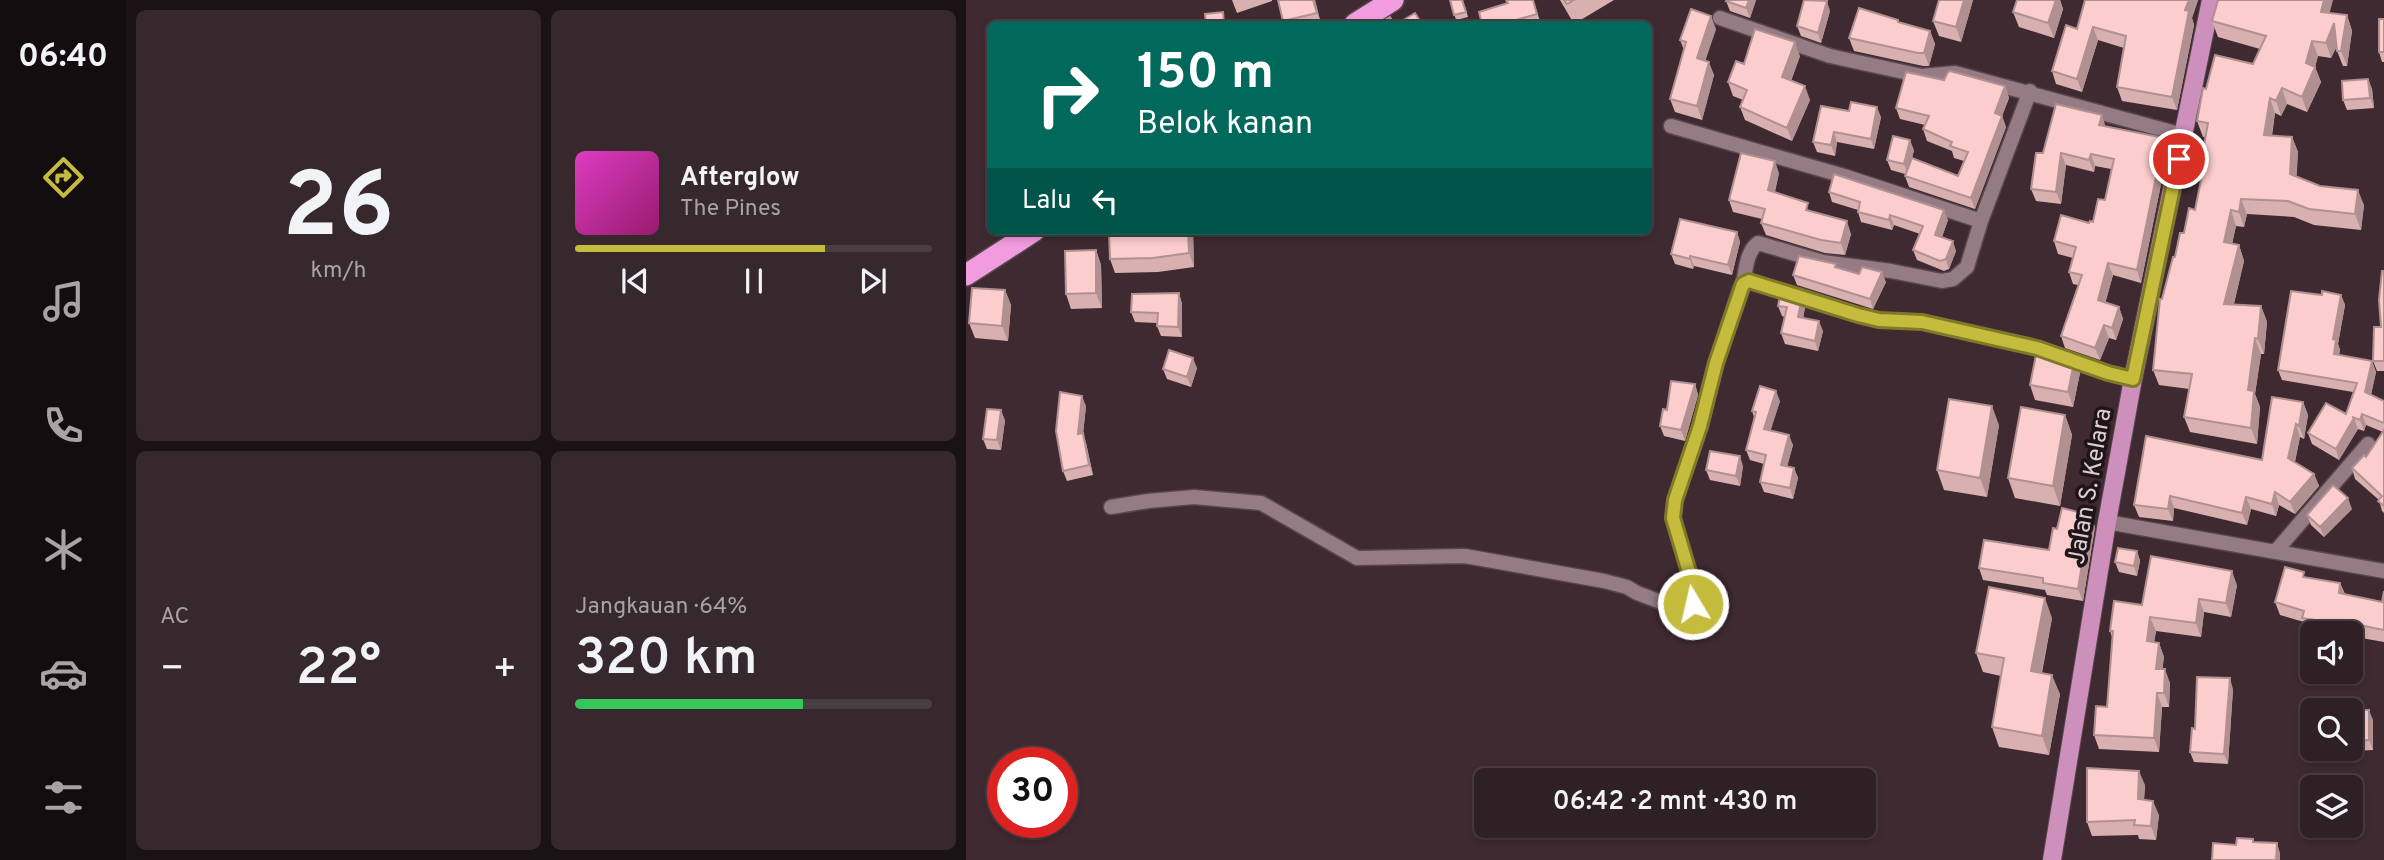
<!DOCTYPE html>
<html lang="id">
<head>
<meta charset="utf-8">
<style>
  :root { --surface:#2f2025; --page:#37282d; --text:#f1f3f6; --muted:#a7a3a7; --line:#4a3e42; --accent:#c5bc3d }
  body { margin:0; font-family:Overpass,sans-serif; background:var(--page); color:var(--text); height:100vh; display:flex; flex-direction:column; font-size:26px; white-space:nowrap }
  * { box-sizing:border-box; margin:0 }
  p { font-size:23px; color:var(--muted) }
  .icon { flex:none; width:38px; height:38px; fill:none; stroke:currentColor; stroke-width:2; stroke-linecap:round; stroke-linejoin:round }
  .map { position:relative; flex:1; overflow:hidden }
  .side { display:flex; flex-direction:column; gap:10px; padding:10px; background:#1a1214; width:840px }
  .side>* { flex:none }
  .top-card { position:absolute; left:21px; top:21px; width:665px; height:214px; border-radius:10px; box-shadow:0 4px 10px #0003,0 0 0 2px var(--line); background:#00695c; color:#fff; overflow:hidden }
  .tools { position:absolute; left:1334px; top:621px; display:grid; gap:14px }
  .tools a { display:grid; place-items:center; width:63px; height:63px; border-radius:10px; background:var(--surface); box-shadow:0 4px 10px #0003,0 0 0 2px var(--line); font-size:35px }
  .speed { position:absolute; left:21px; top:747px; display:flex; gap:14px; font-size:35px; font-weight:700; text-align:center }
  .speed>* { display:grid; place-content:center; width:91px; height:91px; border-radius:50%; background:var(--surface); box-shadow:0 4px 10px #0003,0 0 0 2px var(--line); line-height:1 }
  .speed .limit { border:10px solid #d22; background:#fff; color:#111 }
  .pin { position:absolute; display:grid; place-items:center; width:60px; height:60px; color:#fff; margin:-30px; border:4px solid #fff; border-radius:50%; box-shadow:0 2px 7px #0007 }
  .me { position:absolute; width:77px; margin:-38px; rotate:351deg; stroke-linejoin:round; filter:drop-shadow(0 0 5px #0008) }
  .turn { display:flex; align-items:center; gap:24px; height:147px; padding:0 35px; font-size:32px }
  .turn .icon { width:91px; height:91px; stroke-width:2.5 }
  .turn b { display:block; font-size:49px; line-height:60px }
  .then { display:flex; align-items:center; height:66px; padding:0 35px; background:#0003; gap:14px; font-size:26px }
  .big { font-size:52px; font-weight:600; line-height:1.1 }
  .side .tile { flex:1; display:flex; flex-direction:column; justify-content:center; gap:10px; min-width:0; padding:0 24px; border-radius:10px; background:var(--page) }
  .side .dial { align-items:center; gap:0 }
  .dial b { font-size:91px; line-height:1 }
  .song { display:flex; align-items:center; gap:21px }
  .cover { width:84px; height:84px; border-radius:10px; background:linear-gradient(135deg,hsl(310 70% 55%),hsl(320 70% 35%)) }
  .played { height:7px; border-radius:4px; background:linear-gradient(90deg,var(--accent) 70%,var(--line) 70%) }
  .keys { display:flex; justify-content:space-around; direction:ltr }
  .heat { display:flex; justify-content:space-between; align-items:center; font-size:38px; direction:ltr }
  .charge { height:10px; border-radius:5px; background:linear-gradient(90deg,#34c759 64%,var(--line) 0) }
  .side .tiles { flex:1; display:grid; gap:10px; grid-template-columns:repeat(2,1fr) }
  .trip { position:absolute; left:508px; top:768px; width:402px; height:70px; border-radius:10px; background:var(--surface); box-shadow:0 4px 10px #0003,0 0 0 2px var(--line); font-weight:600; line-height:70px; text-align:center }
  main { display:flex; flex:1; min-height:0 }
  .tab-bar { display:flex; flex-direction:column; width:126px; justify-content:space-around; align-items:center; background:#130d0f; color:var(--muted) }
  .tab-bar .icon { width:49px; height:49px }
  .tab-bar .on { color:var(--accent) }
  .tab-bar b { font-size:32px; color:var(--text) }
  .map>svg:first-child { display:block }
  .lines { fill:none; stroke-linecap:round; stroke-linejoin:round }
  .street-casing { stroke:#58474d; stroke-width:17 }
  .primary-casing { stroke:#58474d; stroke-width:20 }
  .highway-casing { stroke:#58474d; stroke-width:24 }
  .street { stroke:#957b84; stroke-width:14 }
  .primary { stroke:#cd8fbb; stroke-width:18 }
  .highway { stroke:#f29ce0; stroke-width:21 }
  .wall { fill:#d8b0b0 }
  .shaded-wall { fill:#b09090 }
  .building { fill:#fbcdcd; stroke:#b09090; stroke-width:2 }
  .route-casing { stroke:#807a28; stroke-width:18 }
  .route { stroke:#c5bc3d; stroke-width:12 }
  .labels { text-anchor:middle; stroke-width:7; stroke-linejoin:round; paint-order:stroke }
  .street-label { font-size:24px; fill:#dcced2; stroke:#1f1519 }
</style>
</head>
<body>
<main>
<nav class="tab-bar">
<b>06:40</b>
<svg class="icon on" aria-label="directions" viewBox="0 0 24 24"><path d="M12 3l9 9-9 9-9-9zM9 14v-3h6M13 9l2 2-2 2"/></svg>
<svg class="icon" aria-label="music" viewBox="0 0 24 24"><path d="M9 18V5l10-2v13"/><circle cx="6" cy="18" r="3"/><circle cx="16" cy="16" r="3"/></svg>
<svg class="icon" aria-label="phone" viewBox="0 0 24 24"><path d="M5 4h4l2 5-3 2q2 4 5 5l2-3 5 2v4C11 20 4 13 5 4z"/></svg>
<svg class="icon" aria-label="climate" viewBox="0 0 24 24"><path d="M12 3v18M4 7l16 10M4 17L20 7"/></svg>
<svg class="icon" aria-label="car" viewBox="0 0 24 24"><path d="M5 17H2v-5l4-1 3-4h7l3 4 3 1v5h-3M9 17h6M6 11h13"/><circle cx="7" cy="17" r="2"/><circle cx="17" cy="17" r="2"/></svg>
<svg class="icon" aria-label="filters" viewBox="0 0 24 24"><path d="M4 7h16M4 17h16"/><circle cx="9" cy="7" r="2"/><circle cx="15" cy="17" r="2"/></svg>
</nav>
<section class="side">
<div class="tiles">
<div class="tile dial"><b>26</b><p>km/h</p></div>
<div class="tile">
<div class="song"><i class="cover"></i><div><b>Afterglow</b><p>The Pines</p></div></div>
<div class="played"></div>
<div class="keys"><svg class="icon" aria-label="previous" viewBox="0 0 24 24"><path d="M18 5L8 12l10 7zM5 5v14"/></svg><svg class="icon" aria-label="pause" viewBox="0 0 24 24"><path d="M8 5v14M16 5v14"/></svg><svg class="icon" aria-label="next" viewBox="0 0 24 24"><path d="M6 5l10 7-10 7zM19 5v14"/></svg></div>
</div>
<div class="tile"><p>AC</p>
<div class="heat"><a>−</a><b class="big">22°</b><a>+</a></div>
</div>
<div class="tile"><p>Jangkauan · 64%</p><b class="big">320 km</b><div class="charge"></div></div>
</div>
</section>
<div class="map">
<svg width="1418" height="860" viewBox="0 0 1418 860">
  <rect width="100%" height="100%" fill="#3f2a31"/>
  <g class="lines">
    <g class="street-casing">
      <path id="street" d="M754,18L864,56L956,76L989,73L1217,135
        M705,126L878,176L1015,221
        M777,284C780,270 780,252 792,243L857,262L925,271L976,281L987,279L1001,267L1015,221L1064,91
        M145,507L182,501L228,497L295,503L391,558L499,556L638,581L661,587L671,593L711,608L723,609L727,604L723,572L707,518L709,500L736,421L750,363L774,289L780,281L839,297L892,315L913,320L956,322L1071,348L1142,373L1167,379
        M1141,522L1418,571
        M1309,552L1402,444"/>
    </g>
    <g class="primary-casing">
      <path id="primary" d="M1086,860L1141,522L1167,379L1245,0"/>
    </g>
    <g class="highway-casing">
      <path id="highway" d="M389,24L427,0
        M0,275L68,231"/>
    </g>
    <use href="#street" class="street"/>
    <use href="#primary" class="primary"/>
    <use href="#highway" class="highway"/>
  </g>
  <path class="wall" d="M266,0H306V1L271,13Z
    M349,0L355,24H318L317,21Z
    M484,0H497L502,17L490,20Z
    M540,0H567L575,24H516L542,3Z
    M594,0H648L608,24Z
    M790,0L784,18L764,11L760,1Z
    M973,0H1007L995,42L973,36L967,21Z
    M1051,0H1094L1097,9L1088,38L1053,27L1047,12Z
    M1119,0H1232L1226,18L1228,25L1211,110L1156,101L1151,87L1158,48L1132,40L1116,92L1090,84L1086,71L1111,29Z
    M864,11L855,43L835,36L831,26Z
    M1364,13L1381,15L1386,31L1381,66H1377L1371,51V46L1365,58L1352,56L1349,67L1355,82L1341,112L1321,104L1315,116L1309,113L1306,136L1326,137L1332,152L1330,176L1398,205L1395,230L1348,225L1328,217L1281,214L1278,227L1270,226L1266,244L1273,245L1278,261L1268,304L1295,306L1301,322L1298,354H1295L1289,394L1294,407L1291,444L1224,432L1218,417L1223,389L1193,385L1187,370L1196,299L1209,257L1218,233L1229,210L1240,157L1237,150L1239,137H1237L1231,121L1240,89L1287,64L1294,49L1252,37L1246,21Z
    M1418,19V62H1416L1413,52Z
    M933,23L964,31L969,44L963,66H957L888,51L883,38Z
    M750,29L739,60L748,75L736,120L709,112L704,99L718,50L714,40Z
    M834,56L825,81L844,100L826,141L779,120L774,107L777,100L767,96L762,82L778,64Z
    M1402,79L1406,89L1408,108L1381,110L1377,100Z
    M978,80L1039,86L1043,98L1036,116L1040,127L1009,209L943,187L939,176V174L925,170L921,160L948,150L946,158L992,176L998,161L988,158L986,151L961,141L957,129L959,125L934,119L930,108Z
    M855,106L915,117L908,149L871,142L869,156L851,152L847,142Z
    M1139,126L1202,150L1175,283L1147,275L1139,303L1153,307L1157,319L1150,340L1143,338L1134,360L1099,348L1095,336L1112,285L1107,284L1103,272L1107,258L1092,254L1088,241L1127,222L1139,200L1145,169L1129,166L1128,172L1100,165L1095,204L1070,201L1065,189L1077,153Z
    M813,173L809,192L845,211L885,234L879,255L859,253L800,235L795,223L796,219L767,212L763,200Z
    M863,192L982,220L976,237L990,251L983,269L978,271L951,260L947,250L954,234L928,225L926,230L895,222L892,212V210L866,202Z
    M227,231L228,267L192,272L149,273L144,259Z
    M771,232L774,242L766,275L728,266L727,269L709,264L705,254Z
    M130,250L135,265L136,308L105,309L100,294Z
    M872,268L920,282L907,309L831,285L827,275Z
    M1418,271V371H1411L1407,361L1415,327Z
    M39,290L45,305L42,341L9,338L3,323Z
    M213,293L216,304V337L195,336L191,326V323L169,322L165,312Z
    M1356,295H1375L1379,305L1372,344L1374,350L1373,355L1406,361L1410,372L1405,395L1418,401V513L1416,511L1413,500L1389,479L1386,468L1400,457L1417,432L1400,425L1398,431L1392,429L1373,460L1346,444L1342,433L1380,414L1387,392L1316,380L1312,370Z
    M836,297L839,307L837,318L857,331L852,351L819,344L815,333L819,317L816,316L812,306Z
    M1084,358H1109L1114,373L1107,407L1069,400L1064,385Z
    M231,368L225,387L201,379L197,369Z
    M729,384L732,395L719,441L698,436L694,426L701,410Z
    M814,401L804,431L827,445L821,466L828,468L832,478L827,499L798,492L794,482L798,464L784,460L780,450L788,417L786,411Z
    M1337,402L1342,415L1338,439L1334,437L1329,462L1348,474L1353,486L1329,514L1313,505L1310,516L1285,509L1281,525L1208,508L1207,521L1173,517L1168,505L1296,460Z
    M120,406L117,434L120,443L127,475L101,481L97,471Z
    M1099,415L1106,435L1094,506L1049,498L1042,478Z
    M39,420L35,450L21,449L17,439Z
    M1033,425L1021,497L978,490L971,470Z
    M777,466L774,486L744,480L740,470Z
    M1386,509L1358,537L1345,525L1341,515Z
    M1124,515L1129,527L1117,601L1081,595L1079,590L1017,580L1013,568L1083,550L1091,529Z
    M1171,551L1174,561L1171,576L1153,572L1149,562Z
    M1340,577L1374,583L1379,594L1416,602L1418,591V642L1384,636V634H1357L1341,631L1338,622L1314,615L1309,602Z
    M1271,585L1265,617L1238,612L1235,637L1190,631L1188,642L1193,643L1198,657L1196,669L1204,683L1203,707H1196L1193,752L1133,749L1128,735L1141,707L1146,637L1144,631L1176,605Z
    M1086,618L1076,673L1094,694L1083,755L1033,747L1026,727L1035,676L1017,672L1010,653Z
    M1267,689L1262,764L1228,762L1224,752Z
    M1384,710L1407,720V750L1388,751L1384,741Z
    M1179,785L1178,800L1193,815L1190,840L1173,839L1172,835L1126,836L1121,822Z"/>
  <path class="shaded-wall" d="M347,0H349L355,24L351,13Z
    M783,0H790L784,18L780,8Z
    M998,0H1007L995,42L990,27Z
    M1090,0H1094L1097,9L1088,38L1082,23Z
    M1223,0H1232L1226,18L1228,25L1211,110L1206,97L1219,10Z
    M1358,0H1367L1360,27L1355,12Z
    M861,1L864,11L855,43L852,33Z
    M1381,15L1386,31L1381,66L1375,51Z
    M745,16L750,29L736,71L731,58Z
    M1368,23L1374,39L1365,58L1360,43Z
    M1127,27L1132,40L1116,92L1111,79Z
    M964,31L969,44L963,66L958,53Z
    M1346,41L1352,56L1349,67L1355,82L1341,112L1336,97L1340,63Z
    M829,42L834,56L821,91L816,77Z
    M743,62L748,75L736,120L731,106Z
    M1402,79L1406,89L1408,108L1404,98Z
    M839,86L844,100L826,141L821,128Z
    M1039,86L1043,98L1036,116L1040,127L1009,209L1005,198L1029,113Z
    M1316,88L1321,104L1315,116L1310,101Z
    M1304,98L1309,113L1303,151L1298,135Z
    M911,107L915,117L908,149L905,139Z
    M1136,115L1140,128L1133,125Z
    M868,132L871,142L869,156L865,145Z
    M1326,137L1332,152L1330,190L1324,174Z
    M1198,138L1202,150L1175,283L1171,270Z
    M944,140L948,150L942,175L938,164Z
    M1095,153L1100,165L1095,204L1090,192Z
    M1125,154L1129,166L1128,172L1123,160Z
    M809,161L813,173L806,203L802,190Z
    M1392,190L1398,205L1395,230L1389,214Z
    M1275,199L1281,214L1278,227L1273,212Z
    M978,210L982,220L973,245L969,235Z
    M1265,210L1270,226L1263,257L1258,242Z
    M924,215L928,225L926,230L923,220Z
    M881,221L885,234L879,255L875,243Z
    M222,231H227L228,267L223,253Z
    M771,232L774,242L766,275L762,265Z
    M987,241L990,251L983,269L980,259Z
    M1273,245L1278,261L1264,319L1258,304Z
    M130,250L135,265L136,308L130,293Z
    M724,256L728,266L727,269L724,259Z
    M1142,263L1147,275L1137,312L1132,300Z
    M916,272L920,282L907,309L904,299Z
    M39,290L45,305L42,341L36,326Z
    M213,293L216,304V337L212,327Z
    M1375,295L1379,305L1372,344L1374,350L1371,364L1368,354L1367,339Z
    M836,297L839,307L836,327L832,317Z
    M1295,306L1301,322L1298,354L1292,339Z
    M1153,307L1157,319L1150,340L1146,328Z
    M853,321L857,331L852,351L849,341Z
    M1138,325L1143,338L1134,360L1129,348Z
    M1289,338L1295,354L1289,394L1294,407L1291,444L1285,428L1282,390Z
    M227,358L231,368L225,387L221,377Z
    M1109,358L1114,373L1107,407L1102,392Z
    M1406,361L1410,372L1403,403L1399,392Z
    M729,384L732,395L719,441L715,430Z
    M810,391L814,401L802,439L798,429Z
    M116,396L120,406L117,434L120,443L127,475L112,434Z
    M1337,402L1342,415L1338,439L1333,426Z
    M1026,406L1033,425L1021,497L1014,478Z
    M35,410L39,420L35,450L31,440Z
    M1396,414L1400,425L1398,431L1394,420Z
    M1099,415L1106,435L1094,506L1087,486Z
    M1388,418L1392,429L1373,460L1370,449Z
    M1330,424L1334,437L1327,470L1322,458Z
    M823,435L827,445L819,475L815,465Z
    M774,456L777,466L774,486L770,476Z
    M828,468L832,478L827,499L824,488Z
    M1348,474L1353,486L1329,514L1324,502Z
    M1309,492L1313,505L1310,516L1306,504Z
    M1204,496L1208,508L1207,521L1202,509Z
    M1280,497L1285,509L1281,525L1276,513Z
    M1382,498L1386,509L1358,537L1354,527Z
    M1124,515L1129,527L1117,601L1112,589Z
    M1171,551L1174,561L1171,576L1168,566Z
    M1266,571L1271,585L1265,617L1260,603Z
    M1374,583L1379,596L1373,593Z
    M1079,598L1086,618L1072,690L1065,671Z
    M1233,599L1238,612L1235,637L1230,623Z
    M1184,617L1190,631L1186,655L1181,641Z
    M1368,620L1373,634H1372L1368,623Z
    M1193,643L1198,657L1195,683L1190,669Z
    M1199,669L1204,683L1203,707L1198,693Z
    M1086,675L1094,694L1083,755L1076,736Z
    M1264,678L1267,689L1262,764L1258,754Z
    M1191,693L1196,707L1193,752L1188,738Z
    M1403,710L1407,720V750L1403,740Z
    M1173,771L1179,785L1177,813L1172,799Z
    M1187,801L1193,815L1190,840L1185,826Z
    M1311,843L1314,853V860H1310Z"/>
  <path class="building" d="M312,0H347L351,13L317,21Z
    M484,0H496L500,12L488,15Z
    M540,0H567L571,14L536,24H516L513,12L542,3Z
    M598,0H608L601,4Z
    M761,0H783L780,8L760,1Z
    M838,0L861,1L852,33L831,26Z
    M973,0H998L990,27L967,21Z
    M1051,0H1090L1082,23L1047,12Z
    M1119,0H1223L1219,10L1223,11L1206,97L1151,87L1160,36L1127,27L1111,79L1086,71L1100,25L1111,29Z
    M1252,0H1358L1355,12L1381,15L1375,51H1371L1368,23L1360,43L1346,41L1340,63L1349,67L1336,97L1316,88L1310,101L1304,98L1298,135L1326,137L1324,174L1354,186L1392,190L1389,214L1343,209L1322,201L1275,199L1273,212L1265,210L1258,242L1273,245L1258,304L1295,306L1292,339L1289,338L1282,390L1288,391L1285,428L1218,417L1226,374L1187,370L1194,299H1196L1207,257H1209L1214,233H1218L1223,208L1229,210L1241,150H1237L1242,123L1231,121L1237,88L1240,89L1249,55L1287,64L1300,36L1246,21Z
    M893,8L932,20V22L964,31L958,53H952L883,38Z
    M725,9L745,16L731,58L743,62L731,106L704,99L720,42L714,40Z
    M257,12L258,24H240L239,14Z
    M449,13L456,24H442L439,19Z
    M424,17L428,24H412Z
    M1413,19H1418V52H1413Z
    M789,29L829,42L816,77L839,86L821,128L774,107L781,90L762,82L770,61L778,64Z
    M984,71L1039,86L1029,113L1036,116L1005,198L939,176L946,158L992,176L1002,152L984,146L986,142L957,129L963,116L930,108L940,72L978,80L982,72Z
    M1402,79L1404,98L1377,100L1376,81Z
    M885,102L911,107L905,139L868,132L865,145L847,142L855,106L883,111Z
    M1090,104L1136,115L1133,125L1198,138L1171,270L1142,263L1132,300L1153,307L1146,328L1138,325L1129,348L1095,336L1116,275L1103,272L1110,247L1088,241L1095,215L1123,223L1124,221L1127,222L1132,199L1139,200L1148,159L1125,154L1123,160L1095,153L1090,192L1065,189L1070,153H1077Z
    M927,136L944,140L938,164L921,160Z
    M775,153L809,161L802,190L842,203L840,210L881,221L875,243L855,240L795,223L799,209L763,200Z
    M868,174L978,210L969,235L987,241L980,259L974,261L947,250L957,226L924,215L923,220L892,212L894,202L863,192Z
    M714,219L771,232L762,265L724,256V259L705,254Z
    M192,231H222L223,253L187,258L144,259L143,233Z
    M130,250V293L100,294L99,251Z
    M833,256L870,264L869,267L893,274L896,267L916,272L904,299L827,275Z
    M1416,271H1418V361H1407L1408,327H1415L1413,300Z
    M6,288L39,290L36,326L3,323Z
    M815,291L836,297L832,317L853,321L849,341L815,333L821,307L812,306Z
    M1325,291L1356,295V291L1375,295L1367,339L1370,340L1368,354L1406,361L1399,392L1418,401V423L1396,414L1394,420L1386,417L1388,418L1370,449L1342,433L1360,403L1380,414L1391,383L1312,370Z
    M213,293L212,327L191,326L192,313L165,312L166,294Z
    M203,350L227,358L221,377L197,369Z
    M1087,351L1109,358L1102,392L1064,385L1070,355L1084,358Z
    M705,381L729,384L715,430L694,426L697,409L701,410Z
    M794,386L810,391L798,429L823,435L815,465L828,468L824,488L794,482L800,455L780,450L790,412L786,411Z
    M94,392L116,396L112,434L117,433L123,465L97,471L90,431Z
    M1306,397L1337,402L1333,426L1330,424L1322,458L1348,474L1324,502L1309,492L1306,504L1280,497L1276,513L1204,496L1202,509L1168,505L1180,436L1296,460Z
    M983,399L1026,406L1014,478L971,470Z
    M1055,407L1099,415L1087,486L1042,478Z
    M21,409L35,410L31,440L17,439Z
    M1418,430V506L1412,501L1416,496L1386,468L1398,455L1400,457Z
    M744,451L774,456L770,476L740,470Z
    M1367,485L1382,498L1354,527L1341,515Z
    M1096,508L1124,515L1112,589L1077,583V578L1013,568L1018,540L1083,550L1087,528L1091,529Z
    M1152,548L1171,551L1168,566L1149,562Z
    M1185,556L1266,571L1260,603L1233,599L1230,623L1184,617L1181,641L1193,643L1190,669H1199L1198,693H1191L1188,738L1128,735L1130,706L1141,707L1147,631H1144L1148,601L1176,605Z
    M1319,567L1338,572L1337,577L1374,583L1373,593L1416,602L1418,591V630L1368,620V623L1336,618L1338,611L1309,602Z
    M1023,587L1079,598L1065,671L1086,675L1076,736L1026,727L1038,658L1010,653Z
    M1231,677L1264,678L1258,754L1224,752L1226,728L1229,729Z
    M1384,710H1403V740L1384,741Z
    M1121,768L1173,771L1172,799L1187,801L1185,826L1168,825L1169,820L1121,822Z
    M1271,838L1287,839V842L1311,843L1310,860H1246L1247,843L1270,845Z"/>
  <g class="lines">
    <g class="route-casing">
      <path id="route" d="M727,604L723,572L707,518L709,500L734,426L750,363L777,284L783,281L892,315L913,320L956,322L1071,348L1142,373L1167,379L1213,159"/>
    </g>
    <use href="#route" class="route"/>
  </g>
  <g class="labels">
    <g class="street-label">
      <text transform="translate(1123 486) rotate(-80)" y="8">Jalan S. Kelara</text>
    </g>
  </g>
</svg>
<div class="tools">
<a><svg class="icon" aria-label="sound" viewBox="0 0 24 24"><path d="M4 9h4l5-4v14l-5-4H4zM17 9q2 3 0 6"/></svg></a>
<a><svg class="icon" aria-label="search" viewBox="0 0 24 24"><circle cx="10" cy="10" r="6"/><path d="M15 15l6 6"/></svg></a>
<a><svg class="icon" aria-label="layers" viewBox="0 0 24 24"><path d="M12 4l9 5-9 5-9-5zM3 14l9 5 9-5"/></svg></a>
</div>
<div class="speed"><div class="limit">30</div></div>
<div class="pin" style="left:1213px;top:159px;background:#d93025"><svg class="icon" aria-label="arrive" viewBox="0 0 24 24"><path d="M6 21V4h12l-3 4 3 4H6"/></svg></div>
<svg class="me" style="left:727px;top:604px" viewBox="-20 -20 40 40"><circle r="17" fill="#c5bc3d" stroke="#fff" stroke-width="3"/><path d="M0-11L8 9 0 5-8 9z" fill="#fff"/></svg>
<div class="trip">06:42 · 2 mnt · 430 m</div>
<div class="top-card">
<div class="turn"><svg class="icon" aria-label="right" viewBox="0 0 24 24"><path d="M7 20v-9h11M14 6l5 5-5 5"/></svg><div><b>150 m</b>Belok kanan</div></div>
<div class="then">Lalu<svg class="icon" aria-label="left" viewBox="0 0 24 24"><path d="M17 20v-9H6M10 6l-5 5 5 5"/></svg></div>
</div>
</div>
</main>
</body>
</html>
